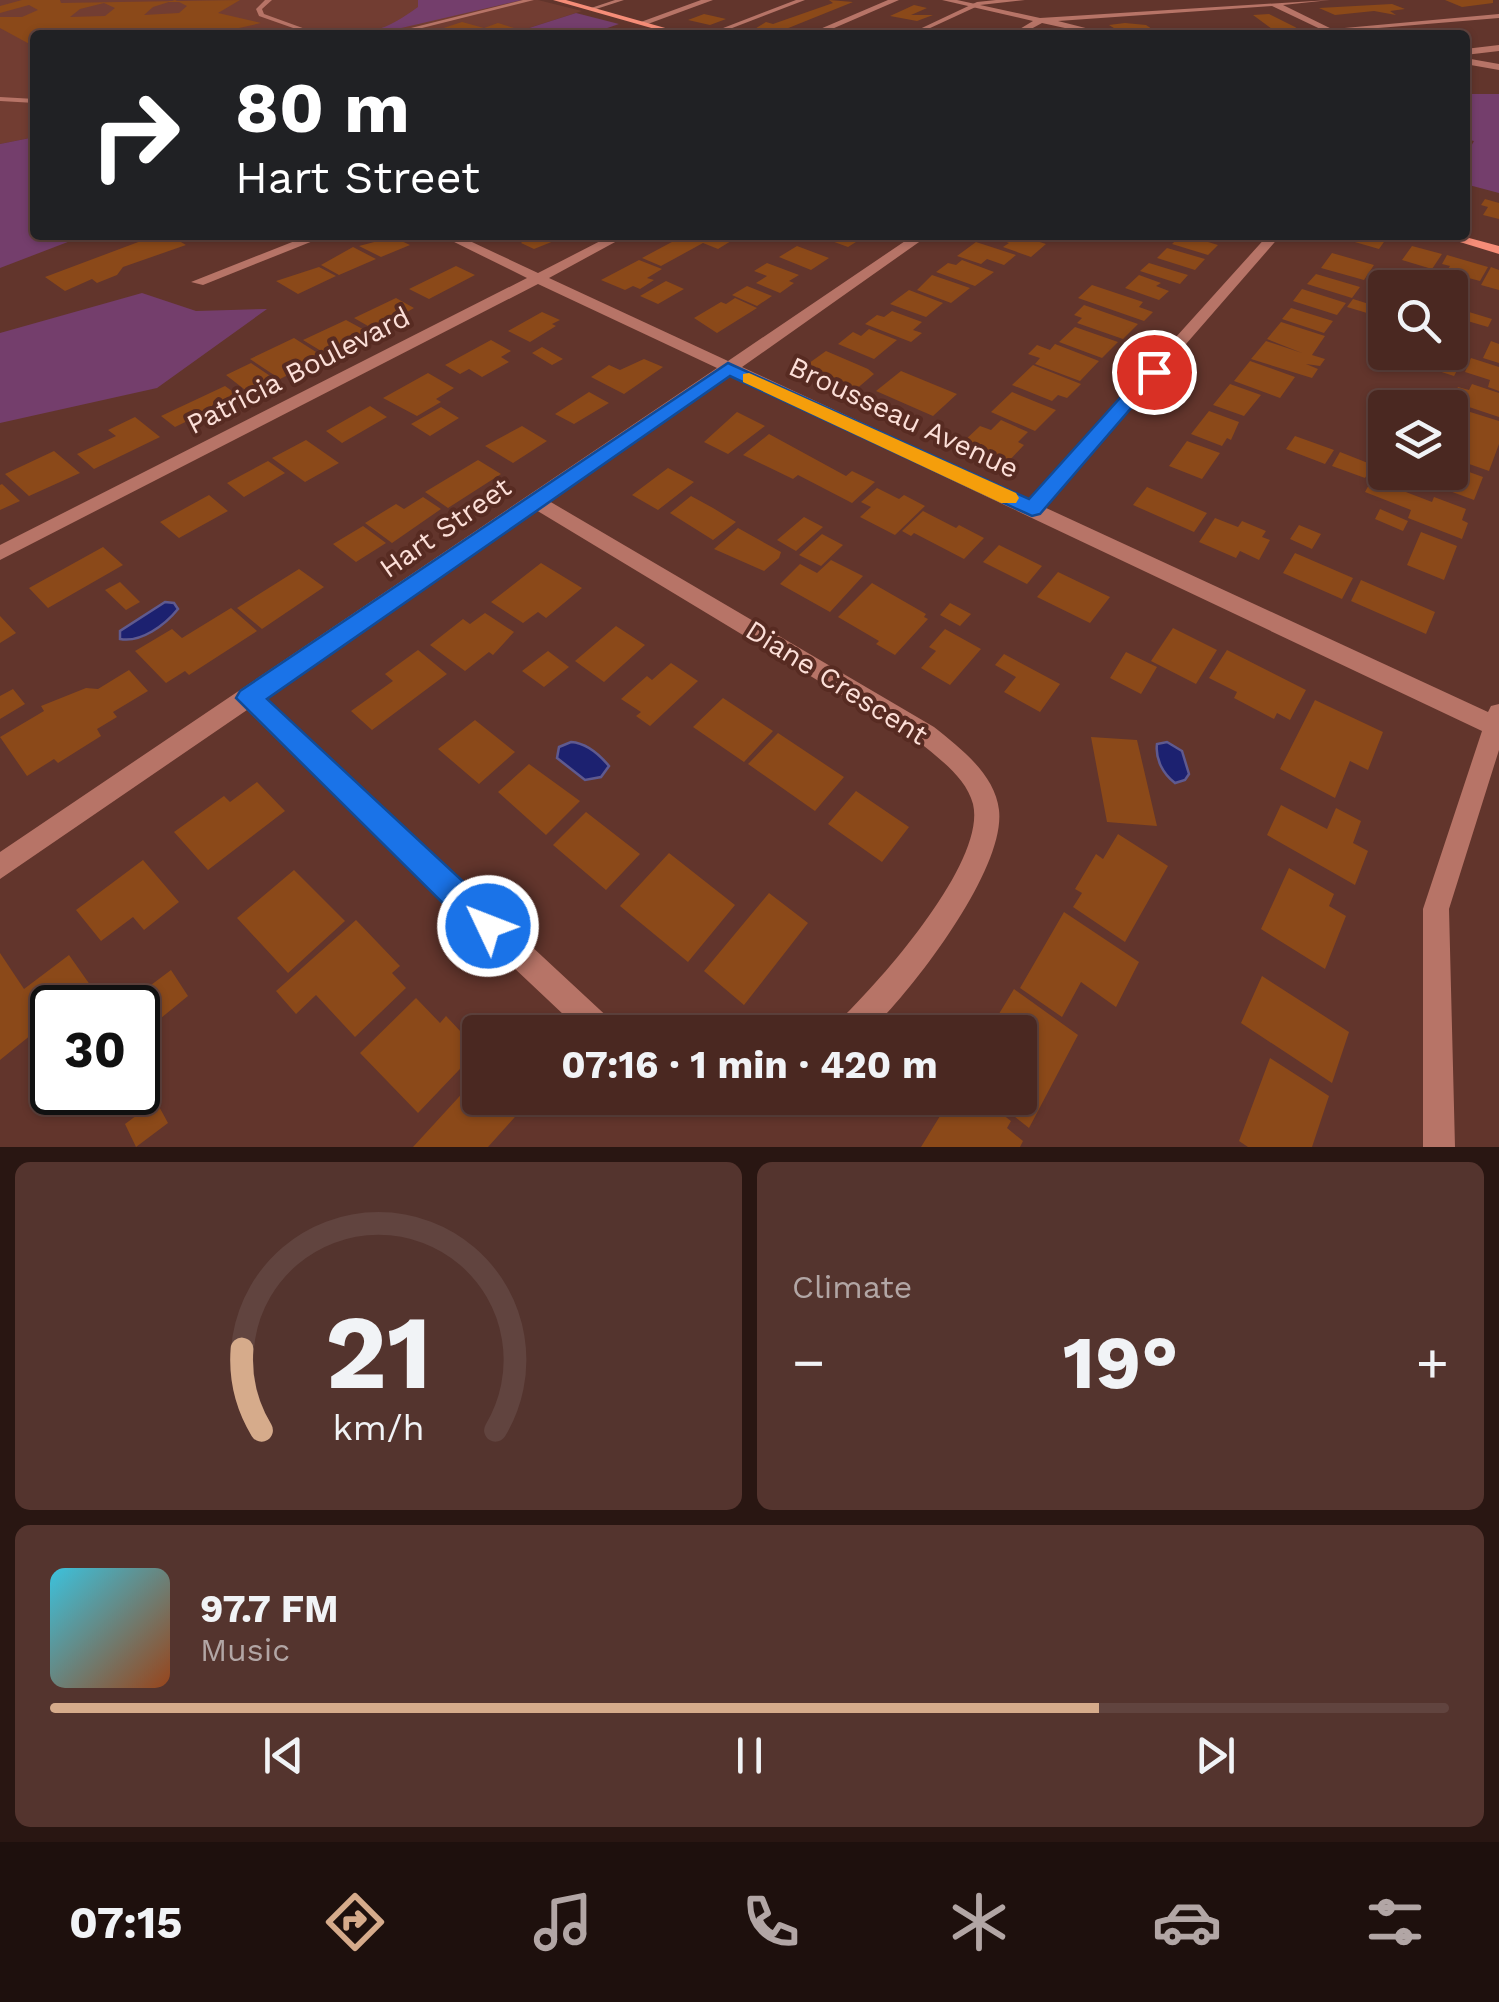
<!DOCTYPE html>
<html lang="en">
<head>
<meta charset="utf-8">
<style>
  :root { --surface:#4a2821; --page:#54342e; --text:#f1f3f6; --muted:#b2a6a5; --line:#61443f; --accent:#d6ab8b }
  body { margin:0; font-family:"Work Sans",sans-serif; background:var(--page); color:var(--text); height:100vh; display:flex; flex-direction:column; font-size:38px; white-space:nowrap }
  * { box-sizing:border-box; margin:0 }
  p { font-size:32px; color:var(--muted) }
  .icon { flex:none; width:55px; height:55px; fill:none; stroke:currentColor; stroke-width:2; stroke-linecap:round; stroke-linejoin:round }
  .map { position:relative; height:1147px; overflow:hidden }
  .details { display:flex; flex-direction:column; gap:15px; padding:15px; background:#291612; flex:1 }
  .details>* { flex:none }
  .top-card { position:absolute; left:30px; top:30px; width:1440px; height:210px; border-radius:10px; box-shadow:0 2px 8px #0004,0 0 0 2px var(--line); background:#202124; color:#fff; overflow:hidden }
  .tools { position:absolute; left:1368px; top:270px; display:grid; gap:20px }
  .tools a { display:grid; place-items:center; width:100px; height:100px; border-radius:10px; background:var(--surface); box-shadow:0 2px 8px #0004,0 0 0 2px var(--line); font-size:50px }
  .speed { position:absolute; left:30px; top:985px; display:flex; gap:20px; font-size:50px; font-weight:700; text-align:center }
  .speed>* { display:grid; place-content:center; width:130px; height:130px; border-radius:50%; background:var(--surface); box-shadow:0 2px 8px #0004,0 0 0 2px var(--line); line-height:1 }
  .speed .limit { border:5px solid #111; border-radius:15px; background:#fff; color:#111 }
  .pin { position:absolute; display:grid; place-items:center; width:85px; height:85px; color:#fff; margin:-42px; border:5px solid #fff; border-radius:50%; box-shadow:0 2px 10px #0007 }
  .me { position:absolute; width:110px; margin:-55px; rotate:313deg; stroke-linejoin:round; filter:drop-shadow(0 0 8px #0008) }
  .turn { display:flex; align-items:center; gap:35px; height:210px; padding:0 40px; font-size:45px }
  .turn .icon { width:130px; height:130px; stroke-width:2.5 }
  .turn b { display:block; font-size:70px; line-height:85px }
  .big { font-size:75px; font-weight:700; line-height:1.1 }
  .details .tile { flex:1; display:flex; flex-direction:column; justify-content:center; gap:15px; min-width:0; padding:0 35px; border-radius:15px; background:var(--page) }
  .details .dial { align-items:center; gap:0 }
  .dial svg { height:260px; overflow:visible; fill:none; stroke:var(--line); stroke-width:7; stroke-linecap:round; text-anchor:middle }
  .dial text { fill:var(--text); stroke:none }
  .song { display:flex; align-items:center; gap:30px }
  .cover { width:120px; height:120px; border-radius:15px; background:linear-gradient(135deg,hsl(190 70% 55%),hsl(20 70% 35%)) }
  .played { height:10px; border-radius:5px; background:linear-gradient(90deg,var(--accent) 75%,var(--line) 75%) }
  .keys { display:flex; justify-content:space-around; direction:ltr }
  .heat { display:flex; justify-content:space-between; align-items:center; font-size:55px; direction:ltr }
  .details .tiles { flex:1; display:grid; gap:15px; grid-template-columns:1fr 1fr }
  .tile:last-child { grid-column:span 2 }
  .trip { position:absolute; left:462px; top:1015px; width:575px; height:100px; border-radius:10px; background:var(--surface); box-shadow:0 2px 8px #0004,0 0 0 2px var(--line); font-weight:700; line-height:100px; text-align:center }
  .tabs { display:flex; height:160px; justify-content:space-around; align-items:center; background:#1e100d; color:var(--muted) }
  .tabs .icon { width:70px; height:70px }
  .tabs .on { color:var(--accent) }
  .tabs b { font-size:45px; color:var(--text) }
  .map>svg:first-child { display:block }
  .built { fill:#723d32 }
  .green { fill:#743e6c }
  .water { fill:#1c2170; stroke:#5f5a8f; stroke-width:2.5 }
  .building { fill:#8b4919; fill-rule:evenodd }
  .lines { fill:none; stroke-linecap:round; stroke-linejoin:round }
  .lane { fill:#b77467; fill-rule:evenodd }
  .street { fill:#b77467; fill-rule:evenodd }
  .secondary { fill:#f68d78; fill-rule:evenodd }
  .route { fill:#1a73e8; stroke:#114b97; stroke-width:2.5 }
  .slow { fill:#f59e0b }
  .labels { text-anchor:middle; stroke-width:8; stroke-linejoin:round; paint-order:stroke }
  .street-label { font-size:28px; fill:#fcdfd8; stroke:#572b22 }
</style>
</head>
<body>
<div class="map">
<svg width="1499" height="1147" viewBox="0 0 1499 1147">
  <rect width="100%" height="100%" fill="#62352c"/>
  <path class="built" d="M0,0H538L582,11L507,35H35V137L0,144Z"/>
  <path class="green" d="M418,0H522L371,35H330L326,31C344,25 358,34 374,30C390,27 405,16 418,7Z
    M576,13L619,24L587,35H507Z
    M1465,94H1499V193L1465,184V157L1474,141L1465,139Z
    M35,137V235H86L0,268V144Z
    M142,293L196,311L267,309L157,388L0,423V333Z"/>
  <path class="water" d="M165,602L174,603L178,609C165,625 141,643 120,639V631Z
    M571,742C587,743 599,754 609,766L601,777L585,780L557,758L559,747Z
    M1167,742L1182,751L1189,774L1185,780L1175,783C1163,774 1155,759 1157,744Z"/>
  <path class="building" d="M22,0H60L61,3L240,0L218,13L261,23L239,28L256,35H35V47L0,28V17H22L38,10L29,5L0,13V6ZM175,0L187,6L179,13L144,15L153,7ZM104,3L115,8L105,16L70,17L80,9Z
    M829,0L853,2L771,35L753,30L766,22L773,24L833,3Z
    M1445,0H1493V3L1462,7Z
    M1392,4L1405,9L1390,11L1396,15L1374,11L1335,15L1319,8Z
    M914,5L927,8L911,15H933L917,21L890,16Z
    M704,14L713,16L726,19L710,25L688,20Z
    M1269,14L1295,27L1301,31L1272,29L1253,15Z
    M462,22L484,28L498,23L514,28L492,35H422Z
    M1125,23L1146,25L1158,33L1117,30L1109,25Z
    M1485,199L1499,203V219L1483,215L1488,207L1481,205Z
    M157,235H169L186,245L123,267L117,275L97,283L92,279L65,291L45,277Z
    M529,235H569L534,249L521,243Z
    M727,235L736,238L718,249L703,243L661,266L642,258L683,236Z
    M815,235H860L864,237L848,247Z
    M988,235H1018L1046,244L1031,257L1003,247L1009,243Z
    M1181,235H1185L1218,245L1208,255L1172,244Z
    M1372,235L1386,239L1379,249L1334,236Z
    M393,237L410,245L381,257L359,246Z
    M976,242L1016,255L1004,265L987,259L981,264L957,256Z
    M797,246L829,258L811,270L779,257Z
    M1412,246L1442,254L1432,269L1402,260Z
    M353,247L376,259L339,275L321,265Z
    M1167,248L1205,259L1195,270L1157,258Z
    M1332,253L1374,265L1364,280L1321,268Z
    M1447,255L1488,267L1480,281L1446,272L1450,266L1442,264Z
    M639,260L662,269L647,278L654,280L640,289L633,286L625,290L601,280Z
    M962,260L994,272L975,286L936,272L948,263L956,265Z
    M767,263L799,275L789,281L794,283L780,293L756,283L767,276L754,271Z
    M1149,263L1188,275L1180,284L1140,271Z
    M456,266L475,275L429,299L409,289Z
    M319,267L336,276L298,294L276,281Z
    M1491,267L1499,270V290L1481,285Z
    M1316,274L1360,287L1352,298L1307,284Z
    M932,275L970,288L951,303L917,290Z
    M1139,275L1161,283L1156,286L1169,291L1159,300L1125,288Z
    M666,281L684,289L658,304L640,296Z
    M1092,285L1143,302L1139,307L1153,312L1144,321L1078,298Z
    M747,286L772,296L757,306L732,295Z
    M1302,289L1346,303L1337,315L1293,301Z
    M909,290L943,303L926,317L890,304Z
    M396,298L414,308L375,330L354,318Z
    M735,298L757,308L717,333L694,318L721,302L726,304Z
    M1353,299L1382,308L1377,316L1347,307Z
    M1084,305L1138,324L1123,339L1077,323L1082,318L1074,315Z
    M1291,308L1333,321L1324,333L1282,319Z
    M892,311L922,322L913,330L922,333L911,342L865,324L877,315L884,317Z
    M542,312L560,320L552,324L556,326L530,342L508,331Z
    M1469,312L1492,319L1488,327L1464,320Z
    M346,320L370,333L326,354L303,340Z
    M1281,322L1325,336L1312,355L1325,359L1320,366L1306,364L1318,369L1312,378L1251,359L1266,341L1302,353L1267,339Z
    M1075,327L1118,342L1102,358L1059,342Z
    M869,329L897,340L874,359L838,344L853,332L861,336Z
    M294,338L324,357L280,379L250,359Z
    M491,340L511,351L501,357L509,362L482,377L469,369L460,374L445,365Z
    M1491,341L1499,344V363L1483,358Z
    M1055,344L1099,361L1080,381L1035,364L1040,358L1028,354L1037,345L1050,350Z
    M542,347L563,359L552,365L532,353Z
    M826,351L868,369L874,374L854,391L848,388L852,385L805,366Z
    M1427,357L1459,367L1454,376L1423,366Z
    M1471,358L1499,367V391L1488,387L1490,380L1465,372Z
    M644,359L663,367L624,394L591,377L609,365L620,370Z
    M1250,361L1295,377L1280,398L1234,381Z
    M251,363L276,380L249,393L226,375Z
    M1033,365L1081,384L1067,398L1058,395L1052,401L1012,385Z
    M901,371L957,394L933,416L876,391Z
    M428,373L454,388L436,399L441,402L417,416L383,398Z
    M1230,384L1261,395L1244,416L1213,405Z
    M1472,384L1499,393V417L1451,401L1458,387L1469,390Z
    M225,386L239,396L175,427L161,416Z
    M589,392L609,403L574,424L555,414Z
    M1012,392L1056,410L1035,431L991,412Z
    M370,406L387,417L342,443L326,431Z
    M441,407L459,418L430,436L411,424Z
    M1209,411L1239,422L1231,440L1227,438L1222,446L1191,434Z
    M1467,411L1499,421V444L1489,471L1455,459L1469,427L1461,424Z
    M737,412L765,426L728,454L704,442Z
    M135,417L160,437L94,469L77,454L116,436L108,430Z
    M1001,420L1028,432L1018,442L1024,445L1007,463L962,443L980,426L991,430Z
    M522,426L547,441L513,463L485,446Z
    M769,434L846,476L852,471L875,482L852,503L798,475L793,479L743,455Z
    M1295,436L1334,450L1325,464L1286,449Z
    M306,440L339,463L305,482L272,458Z
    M1187,441L1220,453L1202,479L1169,466Z
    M54,451L80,473L29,496L5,474Z
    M1340,452L1373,465L1365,478L1332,466Z
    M478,460L501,474L448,508L425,492Z
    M268,461L285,473L244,497L227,483Z
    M1450,465L1483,477L1474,500L1417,479L1420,472H1450Z
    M668,468L694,482L658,510L632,495Z
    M1372,479L1432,502L1434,497L1466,509L1462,520L1468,523L1462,539L1408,518L1411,510L1365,492Z
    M2,484L20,501L0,510V485Z
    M1147,487L1207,513L1194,532L1133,505Z
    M877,488L899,499L904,495L925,506L895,535L860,517L871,507L861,502Z
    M209,495L228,511L179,538L160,522Z
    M691,496L713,508L736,522L713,540L670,513Z
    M423,497L441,509L392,543L365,523L396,504L404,509Z
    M1380,509L1408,521L1403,531L1375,519Z
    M923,511L956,528L959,525L984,538L964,559L914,533L911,536L902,531Z
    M804,517L823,527L796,551L777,540Z
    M1215,518L1238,527L1242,521L1266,531L1262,537L1270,540L1259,560L1240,551L1236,558L1199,542Z
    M1299,525L1321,534L1312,549L1290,539Z
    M363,526L386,543L356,562L333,544Z
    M738,528L781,552L779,558L764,571L714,549Z
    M1421,532L1457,546L1444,580L1407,565Z
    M822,534L843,545L821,566L799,555Z
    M999,545L1042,566L1027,584L983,562Z
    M103,547L123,565L48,608L29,588Z
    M1295,553L1353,578L1342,599L1283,573Z
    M831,560L863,576L830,612L780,584L800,564L817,573Z
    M541,563L582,588L546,618L538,612L523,623L491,602Z
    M299,569L324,587L262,629L237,608Z
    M1058,572L1110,597L1090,623L1037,597Z
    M1361,580L1435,612L1426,634L1351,601Z
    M120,582L140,602L126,610L105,590Z
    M872,583L926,614L924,617L928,619L895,655L876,644L879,641L838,617Z
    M950,603L971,614L960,626L940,615Z
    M231,608L257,631L189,675L185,671L166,683L135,651L172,629L182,638Z
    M485,613L514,632L493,655L489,652L465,671L430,645L463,619L470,624Z
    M0,616L16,633L0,643Z
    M616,626L645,645L604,682L575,661Z
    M1173,628L1217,650L1196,684L1151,661Z
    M945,629L981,649L950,685L921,668L936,651L929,647Z
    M418,650L447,674L372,730L351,711L393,681L385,674Z
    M1227,650L1306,690L1290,720L1277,713L1274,719L1234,698L1237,692L1209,678Z
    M548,651L569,667L544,687L522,671Z
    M1126,652L1157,667L1141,694L1110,678Z
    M1004,654L1060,684L1040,712L1004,692L1016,677L995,665Z
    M671,663L698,681L650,726L636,716L641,712L621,699L647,676L652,680Z
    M129,670L148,691L113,712L117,717L97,729L101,736L58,763L54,759L27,776L0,737L44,711L41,706L86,688L98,689Z
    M13,689L25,704L0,719V696Z
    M723,698L773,731L744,762L693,727Z
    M1315,700L1383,732L1368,770L1350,761L1335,798L1280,769Z
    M475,720L515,752L479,784L438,749Z
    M778,733L844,777L815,811L748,764Z
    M1091,737L1137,740L1157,826L1107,822Z
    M529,764L580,801L546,835L498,792Z
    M257,782L285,811L208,870L174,832L224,796L230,802Z
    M856,791L909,827L882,862L828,824Z
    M1281,805L1327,829L1336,808L1361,821L1353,843L1368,851L1355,885L1267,835Z
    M586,812L640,854L606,890L553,845Z
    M1118,834L1168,866L1125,942L1073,907L1082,893L1075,889L1096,854L1103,859Z
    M669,853L735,905L688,962L620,906Z
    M143,860L179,902L144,930L133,917L101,941L76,910Z
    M1289,868L1334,894L1329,906L1346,916L1325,969L1261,929Z
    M294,870L345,921L288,973L237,918Z
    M769,893L808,923L744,1005L704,971Z
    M1064,912L1139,962L1116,1007L1081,982L1062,1017L1020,988Z
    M356,920L400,966L392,973L406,988L355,1037L316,995L296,1014L276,991Z
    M0,953L24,989L69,955L100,999L90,1008H52V1018L0,1060Z
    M171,970L188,996L161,1018L143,991Z
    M1262,976L1349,1032L1332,1083L1241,1023Z
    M1014,989L1078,1035L1029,1128L991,1098H1020V1032H988Z
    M416,998L440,1023L446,1016L478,1050L418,1113L360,1053Z
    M1270,1058L1329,1096L1312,1147H1248L1239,1141Z
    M480,1074V1098H511L522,1109L488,1147H413Z
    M951,1098H981L1011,1121L1007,1128L1023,1141L1020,1147H921Z
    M156,1101L168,1123L136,1147L125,1124Z"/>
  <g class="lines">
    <path class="lane" d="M265,0H272L262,9L264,14L322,35H313L259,16L256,9Z
      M523,0H534L394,35H383Z
      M615,0H624L593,10L588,9Z
      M796,0H805L714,35H705Z
      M996,0H1025L980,5L915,35H907L977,2Z
      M1499,14V18L1294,35H1267Z
      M0,97L35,99V103L0,101Z"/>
    <path class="street" d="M701,0H713L645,25L638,23Z
      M888,0H899L818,35H806Z
      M942,0H957L1040,18L1330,0L1283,5L1344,35H1333L1272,6L1058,21L1113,35H1097L1042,23L1020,35H1010L1033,21Z
      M1499,45V51L1465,55V49Z
      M1465,58L1499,64V70L1465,64Z
      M310,235H328L203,285L191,282Z
      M440,235H457L538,273L612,235H628L549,278L728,361L914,235H929L742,367L1029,500L1268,235H1281L1044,507L1488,712L1491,706L1499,704V750L1449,909L1455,1147H1423V909L1482,731L730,375L549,501L934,727C960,748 995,774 999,810C1006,870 911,992 869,1032H833L838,1022C879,983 987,862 973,804C966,777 938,758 918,741L536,510L264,698L613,1022L618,1032H582L393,854L247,710L0,879V852L717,368L538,284L0,560V545L527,278Z
      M684,1098H773L769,1109C748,1118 709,1118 688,1109Z"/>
    <path class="secondary" d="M553,0H566L690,35H676Z
      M1437,235H1458L1499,246V254Z"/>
  </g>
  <path class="route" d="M728,363L1029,499L1147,368H1160L1162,372L1040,514L1032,516L730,376L267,699L499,915L504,926L499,937L488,941L477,937L236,698L240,691Z"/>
  <path class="slow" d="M749,373L1016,493L1019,498L1016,503H1001L743,382V374Z"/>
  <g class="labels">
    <g class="street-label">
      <text transform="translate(298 370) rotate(-27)" y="10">Patricia Boulevard</text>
      <text transform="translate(904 417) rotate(25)" y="10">Brousseau Avenue</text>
      <text transform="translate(445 527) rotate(-35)" y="10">Hart Street</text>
      <text transform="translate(837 682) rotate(32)" y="10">Diane Crescent</text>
    </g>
  </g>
</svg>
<div class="tools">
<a><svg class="icon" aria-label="search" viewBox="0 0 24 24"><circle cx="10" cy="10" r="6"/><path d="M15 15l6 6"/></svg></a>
<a><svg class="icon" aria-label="layers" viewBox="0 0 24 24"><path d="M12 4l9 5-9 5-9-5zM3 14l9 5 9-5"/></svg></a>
</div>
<div class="speed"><div class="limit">30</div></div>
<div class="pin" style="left:1154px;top:372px;background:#d93025"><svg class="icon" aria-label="arrive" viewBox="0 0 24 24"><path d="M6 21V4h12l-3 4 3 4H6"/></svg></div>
<svg class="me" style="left:488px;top:926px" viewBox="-20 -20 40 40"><circle r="17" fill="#1a73e8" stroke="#fff" stroke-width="3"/><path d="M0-11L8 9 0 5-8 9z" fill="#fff"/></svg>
<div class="trip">07:16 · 1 min · 420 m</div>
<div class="top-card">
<div class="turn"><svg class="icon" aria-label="right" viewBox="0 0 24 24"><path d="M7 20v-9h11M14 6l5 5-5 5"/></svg><div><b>80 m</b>Hart Street</div></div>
</div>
</div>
<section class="details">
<div class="tiles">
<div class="tile dial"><svg viewBox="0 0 100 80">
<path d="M14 69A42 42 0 1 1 86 69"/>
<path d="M14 69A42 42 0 0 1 8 44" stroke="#d6ab8b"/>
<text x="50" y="56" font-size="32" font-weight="700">21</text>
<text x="50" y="72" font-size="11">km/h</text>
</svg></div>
<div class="tile"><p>Climate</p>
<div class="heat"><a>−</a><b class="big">19°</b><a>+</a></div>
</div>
<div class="tile">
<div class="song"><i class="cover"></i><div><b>97.7 FM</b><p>Music</p></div></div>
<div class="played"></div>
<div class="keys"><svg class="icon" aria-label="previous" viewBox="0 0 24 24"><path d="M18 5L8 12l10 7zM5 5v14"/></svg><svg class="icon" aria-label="pause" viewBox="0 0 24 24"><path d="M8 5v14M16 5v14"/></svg><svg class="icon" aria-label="next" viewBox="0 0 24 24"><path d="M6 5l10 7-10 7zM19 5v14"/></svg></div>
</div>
</div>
</section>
<nav class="tabs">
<b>07:15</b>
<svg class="icon on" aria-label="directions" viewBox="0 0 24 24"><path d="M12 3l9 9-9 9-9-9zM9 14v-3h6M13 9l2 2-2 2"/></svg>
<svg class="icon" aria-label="music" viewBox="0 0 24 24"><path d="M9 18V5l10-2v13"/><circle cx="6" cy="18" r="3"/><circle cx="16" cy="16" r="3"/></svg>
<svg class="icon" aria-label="phone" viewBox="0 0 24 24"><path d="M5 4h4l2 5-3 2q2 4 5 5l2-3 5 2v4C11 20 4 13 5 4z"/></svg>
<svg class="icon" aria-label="climate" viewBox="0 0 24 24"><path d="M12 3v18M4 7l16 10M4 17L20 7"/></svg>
<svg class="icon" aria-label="car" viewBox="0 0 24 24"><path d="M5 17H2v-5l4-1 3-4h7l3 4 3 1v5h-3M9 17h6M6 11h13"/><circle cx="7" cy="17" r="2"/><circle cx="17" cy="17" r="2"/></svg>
<svg class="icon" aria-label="filters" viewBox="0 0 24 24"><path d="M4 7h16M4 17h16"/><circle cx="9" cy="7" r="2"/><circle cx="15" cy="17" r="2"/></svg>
</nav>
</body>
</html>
